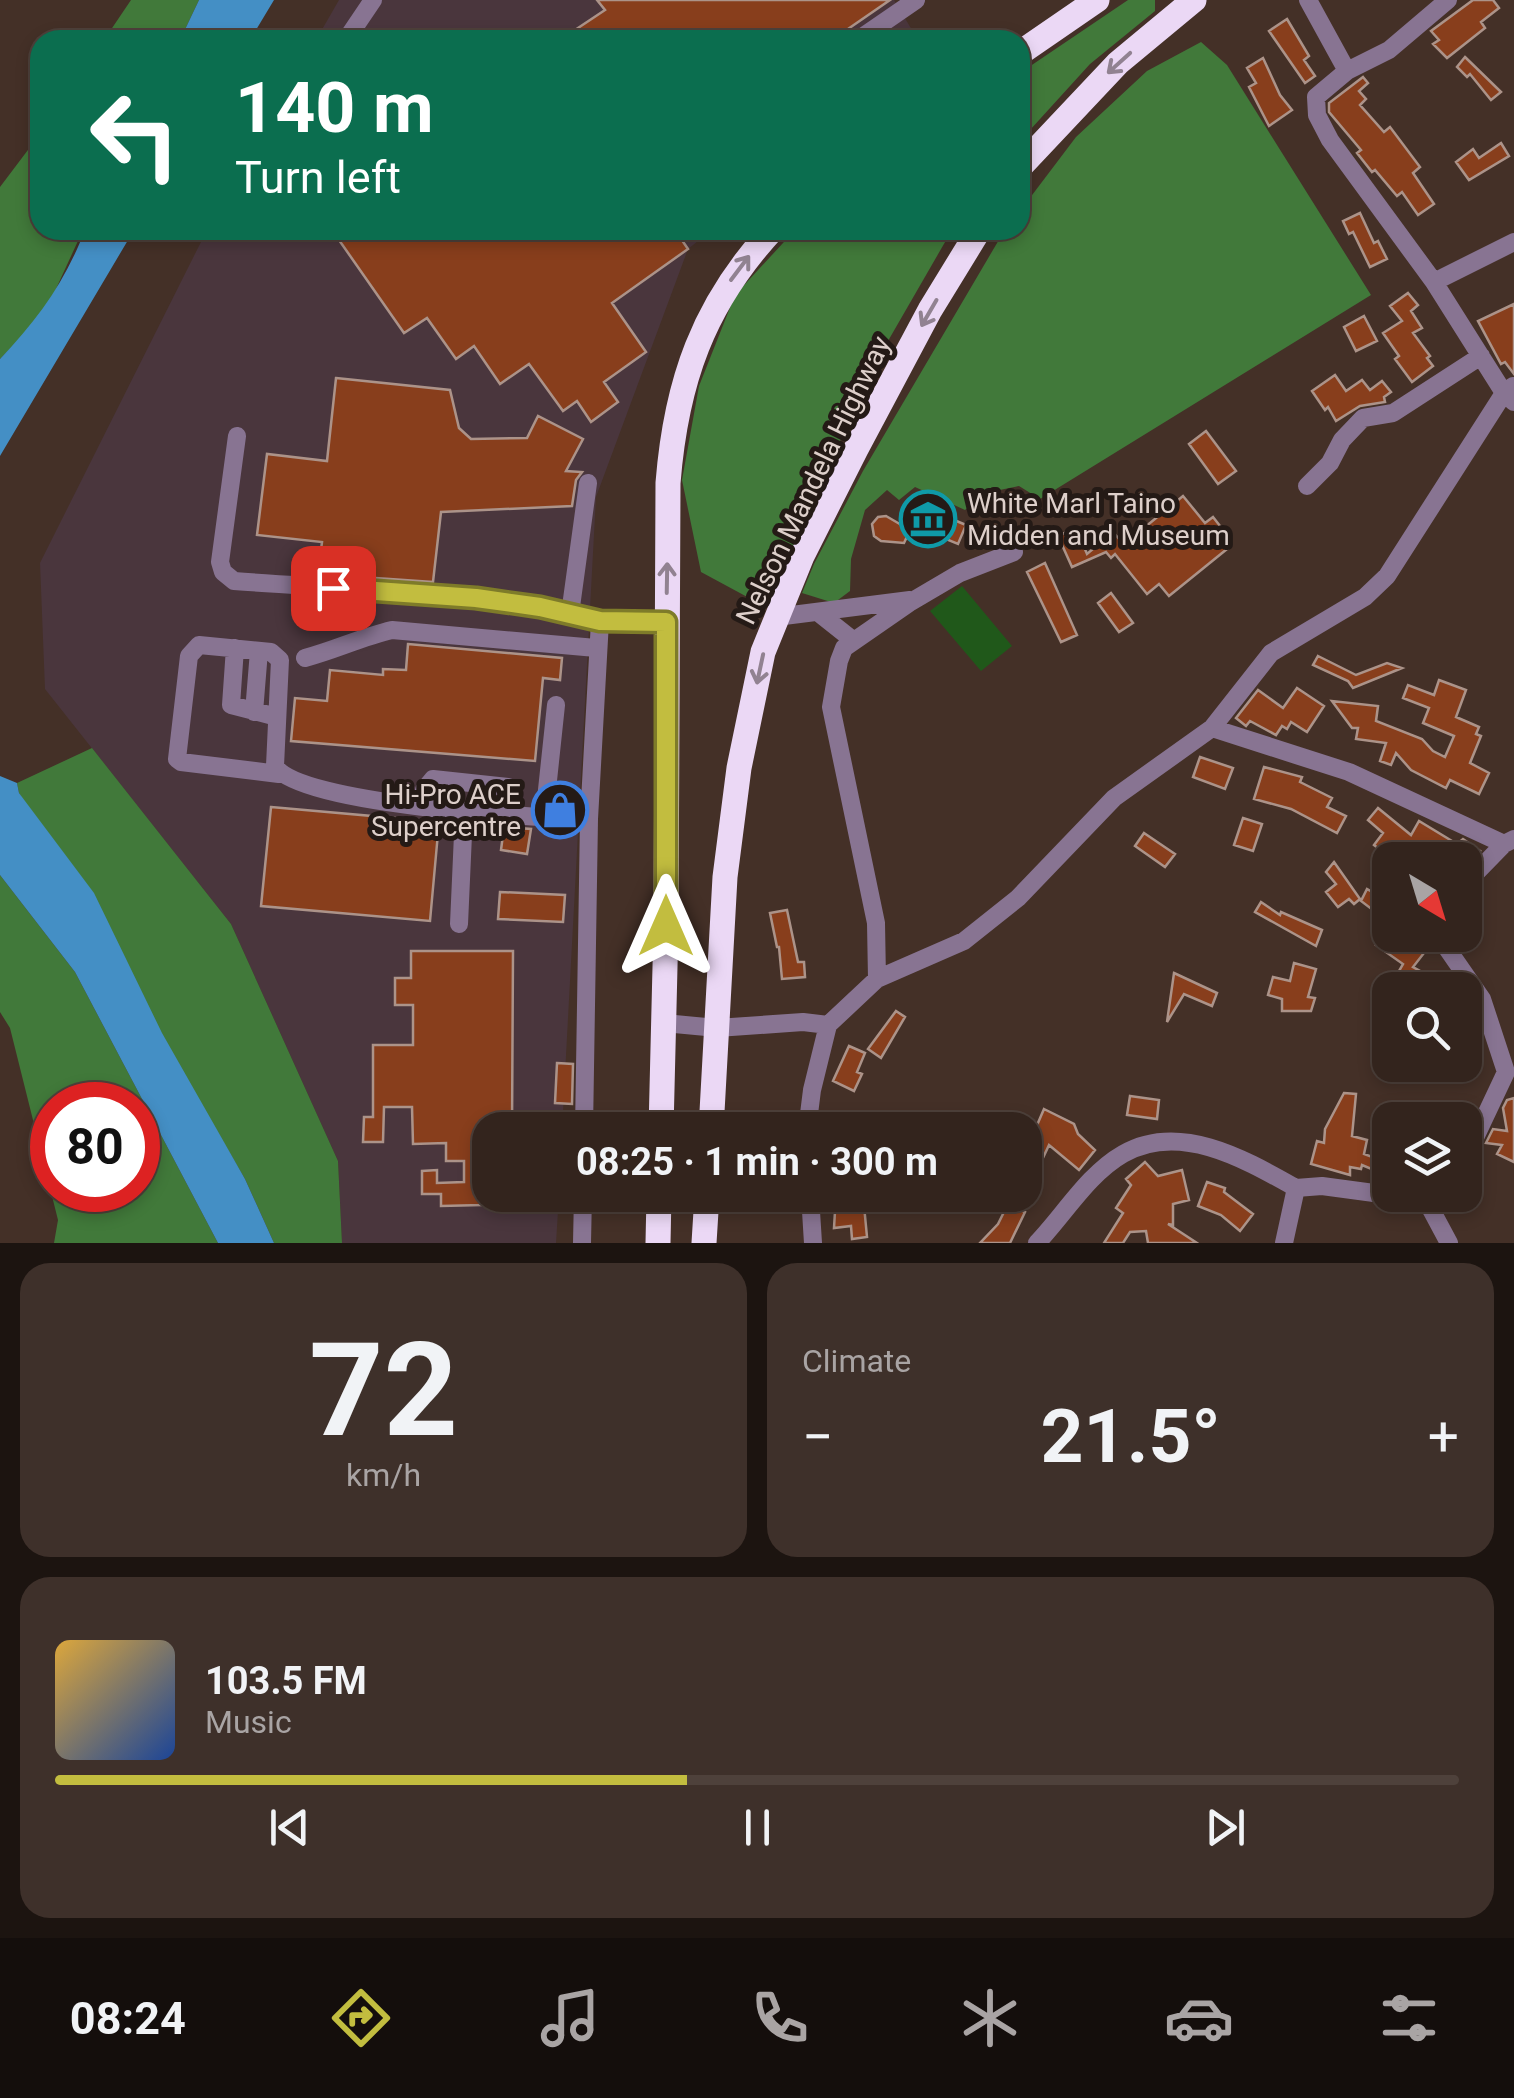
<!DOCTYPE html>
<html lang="en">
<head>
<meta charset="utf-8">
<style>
  :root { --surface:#33241d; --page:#3e302a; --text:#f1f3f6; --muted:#a9a4a4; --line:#4e413b; --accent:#c2bd3f }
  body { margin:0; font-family:Roboto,sans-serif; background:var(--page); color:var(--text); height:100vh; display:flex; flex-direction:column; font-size:38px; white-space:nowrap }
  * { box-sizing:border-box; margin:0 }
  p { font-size:32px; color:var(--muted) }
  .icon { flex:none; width:55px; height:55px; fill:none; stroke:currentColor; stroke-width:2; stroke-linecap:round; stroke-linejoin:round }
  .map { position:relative; height:1243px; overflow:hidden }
  .sheet { display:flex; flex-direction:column; gap:20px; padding:20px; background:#1c1410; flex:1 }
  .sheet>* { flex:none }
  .banner { position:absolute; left:30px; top:30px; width:1000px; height:210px; border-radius:30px; box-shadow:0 5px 15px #0003,0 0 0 2px var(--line); background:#0b6e4f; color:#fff; overflow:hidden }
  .needle { width:65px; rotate:142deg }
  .controls { position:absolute; left:1372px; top:842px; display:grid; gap:20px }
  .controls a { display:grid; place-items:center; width:110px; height:110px; border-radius:20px; background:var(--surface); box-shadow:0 5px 15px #0003,0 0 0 2px var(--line); font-size:50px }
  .speed { position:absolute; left:30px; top:1082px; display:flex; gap:20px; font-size:50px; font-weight:700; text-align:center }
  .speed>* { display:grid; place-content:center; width:130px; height:130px; border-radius:50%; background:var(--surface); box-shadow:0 5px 15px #0003,0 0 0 2px var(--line); line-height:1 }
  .speed .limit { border:15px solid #d22; background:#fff; color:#111 }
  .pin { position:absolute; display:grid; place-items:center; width:85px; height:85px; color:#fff; margin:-42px; border-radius:20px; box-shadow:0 5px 15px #0006 }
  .me { position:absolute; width:110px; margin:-55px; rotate:0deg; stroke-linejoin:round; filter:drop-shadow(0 0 8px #0008) }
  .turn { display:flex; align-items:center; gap:35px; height:210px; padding:0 40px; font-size:45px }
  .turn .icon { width:130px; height:130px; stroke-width:2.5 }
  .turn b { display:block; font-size:70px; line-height:85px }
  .big { font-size:75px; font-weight:700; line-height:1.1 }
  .sheet .card { flex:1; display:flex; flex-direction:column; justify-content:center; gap:15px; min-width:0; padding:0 35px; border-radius:30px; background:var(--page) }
  .sheet .dial { align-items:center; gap:0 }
  .dial b { font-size:130px; line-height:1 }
  .song { display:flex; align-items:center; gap:30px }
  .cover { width:120px; height:120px; border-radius:15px; background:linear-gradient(135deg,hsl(40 70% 55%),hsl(220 70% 35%)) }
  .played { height:10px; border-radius:5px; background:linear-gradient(90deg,var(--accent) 45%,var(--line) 45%) }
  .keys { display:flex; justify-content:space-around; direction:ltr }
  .heat { display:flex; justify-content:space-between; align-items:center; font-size:55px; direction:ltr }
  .sheet .tiles { flex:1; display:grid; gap:20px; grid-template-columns:1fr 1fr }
  .card:last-child { grid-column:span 2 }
  .trip { position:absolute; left:472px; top:1112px; width:570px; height:100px; border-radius:30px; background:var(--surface); box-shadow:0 5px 15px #0003,0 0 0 2px var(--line); font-weight:700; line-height:100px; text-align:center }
  .tab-bar { display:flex; height:160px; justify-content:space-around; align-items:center; background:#140e0c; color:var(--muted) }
  .tab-bar .icon { width:70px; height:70px }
  .tab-bar .on { color:var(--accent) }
  .tab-bar b { font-size:45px; color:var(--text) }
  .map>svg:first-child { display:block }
  .industrial { fill:#4a363d }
  .green { fill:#20581a }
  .forest { fill:#41793a; fill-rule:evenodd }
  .water { fill:#448fc5 }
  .building { fill:#883e1c; stroke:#ac9389; stroke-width:2.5 }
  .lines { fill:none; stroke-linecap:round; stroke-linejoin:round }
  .minor { stroke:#887492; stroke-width:18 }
  .highway { stroke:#ebd8f5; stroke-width:25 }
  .oneway { stroke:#918291 }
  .route-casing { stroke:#7e7b29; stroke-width:25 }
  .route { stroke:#c2bd3f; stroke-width:18 }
  .labels { text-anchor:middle; stroke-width:10; stroke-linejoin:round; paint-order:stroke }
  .street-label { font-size:28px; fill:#ddcfca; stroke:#241a16 }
  .poi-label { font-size:28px; fill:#ddcfca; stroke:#241a16; text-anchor:start }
</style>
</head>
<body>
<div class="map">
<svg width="1514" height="1243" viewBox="0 0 1514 1243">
  <rect width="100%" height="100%" fill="#443027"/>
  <path class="industrial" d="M339,0H894L918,40H316Z
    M207,230H712L688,249L596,497L562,1130H490V1195H559L556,1243H342L338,1161L231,924L45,689L40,563Z"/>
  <path class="green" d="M962,586L1012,646L981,671L930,611Z"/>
  <path class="forest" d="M131,0H199L180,40H104Z
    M1128,0H1155V11L1090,64L1020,141V73Z
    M1201,42L1227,65L1371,295L1040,499L1019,486L985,493L965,510L915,487L899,500L887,490L865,510L851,559L850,591L834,603L802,593L814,564L863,471L1000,238L1006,230H1020V211L1076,137L1147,71Z
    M40,134V230H83L55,291L35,323L0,359V187Z
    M795,230H952L873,367L766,607L701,572L682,480L699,386L735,295Z
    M92,748L231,924L338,1161L342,1243H274L245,1179L19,793L17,783Z
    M0,875L75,972L218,1243H54L58,1220L10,1028L0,1012ZM52,1105H138V1190H52Z"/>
  <path class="water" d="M199,0H274L250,40H180Z
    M85,230H134L0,456V359C38,319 65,282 85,230Z
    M0,776L17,783L19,793L94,893L162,1033L245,1179L274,1243H218L75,972L0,875Z"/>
  <path class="building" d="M597,0H890L832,40H560L605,10Z
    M1473,0H1493L1499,8L1481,22L1485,28L1447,58L1433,44L1439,40L1431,31Z
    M1287,19L1309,56L1304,60L1315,76L1305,83L1269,31Z
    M1465,57L1501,92L1491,100L1470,74L1467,77L1457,67Z
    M1263,58L1280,95L1292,110L1269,126L1249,87L1256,83L1247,68Z
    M1363,77L1368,83L1359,91L1366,99L1360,105L1384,132L1390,127L1420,167L1413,173L1434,204L1418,215L1402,192L1397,196L1375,170L1372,172L1357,153L1361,150L1329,112V103Z
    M1501,143L1509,156L1469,180L1456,162L1473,149L1479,158Z
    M1360,213L1374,243L1378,241L1387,259L1370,267L1353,232L1349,234L1343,221Z
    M332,230H675L688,249L612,303L646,352L604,382L618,402L591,422L577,401L563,411L529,364L500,384L474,346L456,359L427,318L404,333Z
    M1408,293L1418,305L1411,311L1422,328L1413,333L1430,356L1427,358L1433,366L1412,382L1395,359L1399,356L1383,333L1402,321L1390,306Z
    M1514,304V374L1505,362L1501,364L1478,321Z
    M1364,316L1377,341L1356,351L1344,327Z
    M1335,375L1346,391L1362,380L1370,390L1382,381L1391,392L1384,397L1385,402L1360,406L1336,421L1328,407L1325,410L1312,391Z
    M336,378L450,390L459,428L471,439L527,438L538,416L583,439L566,471L582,472L576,480L572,506L441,512L433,582L318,574L322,542L257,535L267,454L327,461Z
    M1206,431L1236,471L1218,484L1189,444Z
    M915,495L938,505L935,512L966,525L958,544L904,522Z
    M1183,496L1205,523L1213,517L1224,531L1217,537L1227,549L1169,596L1159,584L1147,594L1115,554L1111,558L1106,552L1072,567L1058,536L1076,528L1087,554L1113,532L1120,540L1124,537L1128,541Z
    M886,516L910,530L904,543L881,541L874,536L872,524L878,517Z
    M1045,563L1077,635L1061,642L1027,572Z
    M1111,593L1133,623L1119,632L1098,603Z
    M408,644L562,658L560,680L543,678L535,761L291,741L295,698L327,701L330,670L383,675V669L406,670Z
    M1318,656L1356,675L1387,663L1402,668L1353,688L1348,681L1313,665Z
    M1439,680L1466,690L1456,717L1479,727L1476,734L1481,736L1470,763L1489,773L1479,794L1450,780L1446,788L1411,770L1396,753L1391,765L1380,761L1386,743L1356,739L1358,728H1352L1332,701L1378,706L1376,721L1422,739L1433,751L1445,757L1454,736L1423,723L1429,708L1403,698L1408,685L1434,695Z
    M1297,688L1324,706L1307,732L1291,722L1287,729L1282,726L1276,735L1250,721L1246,726L1236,718L1258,690L1283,708Z
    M1200,757L1233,768L1225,789L1193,777Z
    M1264,767L1302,777L1300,782L1332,798L1327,807L1346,816L1337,833L1291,809L1254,799Z
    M271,807L439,822L430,921L261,906Z
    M1378,808L1411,835L1419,821L1457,844L1463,839L1480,851L1465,866V860H1448L1439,851L1434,860H1393L1374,845L1383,833L1368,820Z
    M1243,818L1262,824L1253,851L1234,845Z
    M504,827L531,829L527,854L501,850Z
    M1144,833L1175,854L1165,867L1135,846Z
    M1334,862L1360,899L1354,904L1349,899L1338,907L1326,892L1336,884L1326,872Z
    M1390,885V923L1361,901L1367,889L1381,897Z
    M500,892L565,895L563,922L498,919Z
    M1261,902L1280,915L1281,912L1322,930L1316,946L1255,912Z
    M787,910L798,962H804L805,977L782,979L779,947H777L770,913Z
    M1384,935H1409L1418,941L1422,935L1429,936L1431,944L1413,967L1455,990H1429L1407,978L1400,990H1388L1403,964L1376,945Z
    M411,951H513L512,1130H490V1166H482V1205L441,1206V1194H422V1171L437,1170V1183L464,1182V1161H446V1143L413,1144L412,1107H384L383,1142H363L364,1117H373V1045H413V1005H395V978H411Z
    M1294,963L1316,969L1308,997L1315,998L1311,1011H1282V999L1268,995L1273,977L1290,981Z
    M1174,973L1217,993L1212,1006L1184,994L1167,1022Z
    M896,1011L905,1017L881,1058L868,1049Z
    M849,1046L865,1053L857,1072L862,1074L854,1091L833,1081Z
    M557,1063L573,1064L572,1104L555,1103Z
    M1344,1093L1356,1094L1352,1136L1367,1140L1364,1154L1386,1162L1381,1173L1362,1165L1361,1169L1350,1167V1175L1311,1164L1317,1141L1324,1143L1325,1129Z
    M1130,1096L1159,1100L1157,1119L1127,1115Z
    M1514,1098V1162L1497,1154L1502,1145L1486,1143L1493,1129L1507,1131L1503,1108L1507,1100Z
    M1044,1109L1074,1124L1078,1134L1095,1150L1079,1170L1049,1145L1035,1175L1025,1170V1153Z
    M1145,1162L1158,1176L1182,1170L1189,1200L1173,1204V1225L1168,1224L1197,1243H1148L1146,1231L1130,1232L1123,1243H1104L1123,1213L1116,1208L1131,1185L1126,1179Z
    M1207,1182L1225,1188L1224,1192L1253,1214L1240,1231L1221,1215L1198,1206Z
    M836,1195H863L867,1237L852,1239L851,1226L834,1228Z
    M1008,1204L1025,1212L1010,1243H980L998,1224Z"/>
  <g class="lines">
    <path class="minor" d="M1308,0L1347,71L1316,97L1317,115L1330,140L1434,282L1504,393L1514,402
      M346,40L373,0
      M858,40L916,0
      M1347,71L1389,50L1448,0
      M1434,282L1514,242
      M237,436L220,562L223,572L234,581C357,590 480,592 600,621
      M1307,486L1330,463L1342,440L1363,418L1393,413L1481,356
      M570,614L588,483
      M820,614L854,641
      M776,617L910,600
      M235,648L231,705L277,717
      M305,658C335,650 362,637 392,630L596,648
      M254,712L259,651
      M1212,728L1271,653L1365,597L1387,576L1504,393L1513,386
      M279,774L181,762L177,759L189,656L199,645L271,652L280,660L275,766C298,805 538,818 589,819
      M422,806L424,790L433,779L508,787
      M544,818L556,705
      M1465,884L1504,844
      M459,924L464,812
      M1441,935L1444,944L1482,999L1506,1072L1465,1159
      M877,979L876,923L831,707L839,661L844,648L909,603L960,573L1014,552
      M664,1023L717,1028L803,1022L828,1025L877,979L964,941L1018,898L1114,798L1212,728L1349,772L1504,844L1514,839
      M584,1130L589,819L600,621L666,622
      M807,1130L812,1090L828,1025
      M1296,1188L1322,1186L1426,1200L1430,1195
      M810,1195L813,1243
      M1426,1200L1449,1243
      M582,1243L583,1195
      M1037,1243C1064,1215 1088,1174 1123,1154C1180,1121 1246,1160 1296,1188
      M1284,1243L1296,1188"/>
    <path class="highway" d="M1020,53L1097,0
      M1020,167L1118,63L1194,0
      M661,1130L666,926L668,483C676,382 703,305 772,230
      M711,1130L725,877L739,768L763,652L802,556L856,449L930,310L979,230
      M658,1243L659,1195
      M704,1243L707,1195"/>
  </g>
  <defs><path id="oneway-shaft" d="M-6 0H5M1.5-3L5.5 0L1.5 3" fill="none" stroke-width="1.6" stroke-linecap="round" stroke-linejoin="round" transform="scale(2.5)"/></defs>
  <g class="oneway">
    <use href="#oneway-shaft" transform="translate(1119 63) rotate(138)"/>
    <use href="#oneway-shaft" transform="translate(740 268) rotate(-53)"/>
    <use href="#oneway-shaft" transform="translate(929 313) rotate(120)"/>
    <use href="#oneway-shaft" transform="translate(667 578) rotate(-89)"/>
    <use href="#oneway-shaft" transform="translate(760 669) rotate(102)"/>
  </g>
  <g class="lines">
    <g class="route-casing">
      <path id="route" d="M333,588L476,598L540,607L600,621L666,622V926"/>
    </g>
    <use href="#route" class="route"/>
  </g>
  <defs>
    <g id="museum-ring" transform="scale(2.875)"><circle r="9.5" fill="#241a16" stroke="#0f9aa8" stroke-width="1.5"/><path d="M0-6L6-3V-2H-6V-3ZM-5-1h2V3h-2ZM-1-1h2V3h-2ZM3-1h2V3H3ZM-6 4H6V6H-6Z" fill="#0f9aa8"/></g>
    <g id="shop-ring" transform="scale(2.875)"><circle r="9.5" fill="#241a16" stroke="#3f7fe0" stroke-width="1.5"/><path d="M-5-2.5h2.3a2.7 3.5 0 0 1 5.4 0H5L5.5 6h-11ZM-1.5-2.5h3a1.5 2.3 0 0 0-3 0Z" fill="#3f7fe0"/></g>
  </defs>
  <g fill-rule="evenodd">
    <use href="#museum-ring" x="928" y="519"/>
    <use href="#shop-ring" x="560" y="810"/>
  </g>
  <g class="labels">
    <g class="street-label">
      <text transform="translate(813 480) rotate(-64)" y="10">Nelson Mandela Highway</text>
    </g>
    <g class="poi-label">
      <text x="967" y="513">White Marl Taino<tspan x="967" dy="32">Midden and Museum</tspan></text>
      <text x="521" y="804" text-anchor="end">Hi-Pro ACE<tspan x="521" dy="32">Supercentre</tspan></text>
    </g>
  </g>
</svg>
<div class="controls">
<a><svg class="needle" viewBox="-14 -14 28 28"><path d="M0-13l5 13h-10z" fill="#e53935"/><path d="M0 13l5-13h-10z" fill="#a9a4a4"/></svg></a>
<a><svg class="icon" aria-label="search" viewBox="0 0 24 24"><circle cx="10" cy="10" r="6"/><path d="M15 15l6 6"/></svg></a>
<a><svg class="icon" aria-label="layers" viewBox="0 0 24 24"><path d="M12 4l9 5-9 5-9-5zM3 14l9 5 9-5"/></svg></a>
</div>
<div class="speed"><div class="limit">80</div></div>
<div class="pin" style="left:333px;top:588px;background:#d93025"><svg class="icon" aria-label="arrive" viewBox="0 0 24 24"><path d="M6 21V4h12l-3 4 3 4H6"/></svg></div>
<svg class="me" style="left:666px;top:926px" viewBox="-20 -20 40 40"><path d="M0-17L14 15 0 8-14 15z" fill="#c2bd3f" stroke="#fff" stroke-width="4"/></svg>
<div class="trip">08:25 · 1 min · 300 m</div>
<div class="banner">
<div class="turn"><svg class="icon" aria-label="left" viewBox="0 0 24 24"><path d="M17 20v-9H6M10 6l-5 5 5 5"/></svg><div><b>140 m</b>Turn left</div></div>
</div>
</div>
<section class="sheet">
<div class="tiles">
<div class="card dial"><b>72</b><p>km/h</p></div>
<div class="card"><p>Climate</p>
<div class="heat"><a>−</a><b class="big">21.5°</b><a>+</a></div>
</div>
<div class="card">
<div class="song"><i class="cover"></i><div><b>103.5 FM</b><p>Music</p></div></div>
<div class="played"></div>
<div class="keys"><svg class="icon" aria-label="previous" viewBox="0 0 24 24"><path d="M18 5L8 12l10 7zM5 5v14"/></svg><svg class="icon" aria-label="pause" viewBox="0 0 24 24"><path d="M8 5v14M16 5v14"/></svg><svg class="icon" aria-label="next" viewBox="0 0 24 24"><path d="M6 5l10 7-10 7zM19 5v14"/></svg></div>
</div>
</div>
</section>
<nav class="tab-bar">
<b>08:24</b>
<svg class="icon on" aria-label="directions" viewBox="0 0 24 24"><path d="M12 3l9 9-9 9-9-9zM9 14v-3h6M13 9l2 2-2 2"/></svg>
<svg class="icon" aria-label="music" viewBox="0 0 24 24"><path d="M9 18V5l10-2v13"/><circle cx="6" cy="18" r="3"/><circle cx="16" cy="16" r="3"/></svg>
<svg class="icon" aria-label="phone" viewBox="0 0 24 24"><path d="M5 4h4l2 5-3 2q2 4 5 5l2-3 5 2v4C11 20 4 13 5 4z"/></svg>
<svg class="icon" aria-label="climate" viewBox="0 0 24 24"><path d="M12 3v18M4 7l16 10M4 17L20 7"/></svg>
<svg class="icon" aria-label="car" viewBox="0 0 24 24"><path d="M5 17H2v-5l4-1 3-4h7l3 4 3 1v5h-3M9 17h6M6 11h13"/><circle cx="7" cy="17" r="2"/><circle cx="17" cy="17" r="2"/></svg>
<svg class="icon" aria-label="filters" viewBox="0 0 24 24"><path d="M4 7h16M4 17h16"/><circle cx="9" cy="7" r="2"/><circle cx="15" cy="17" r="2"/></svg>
</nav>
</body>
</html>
